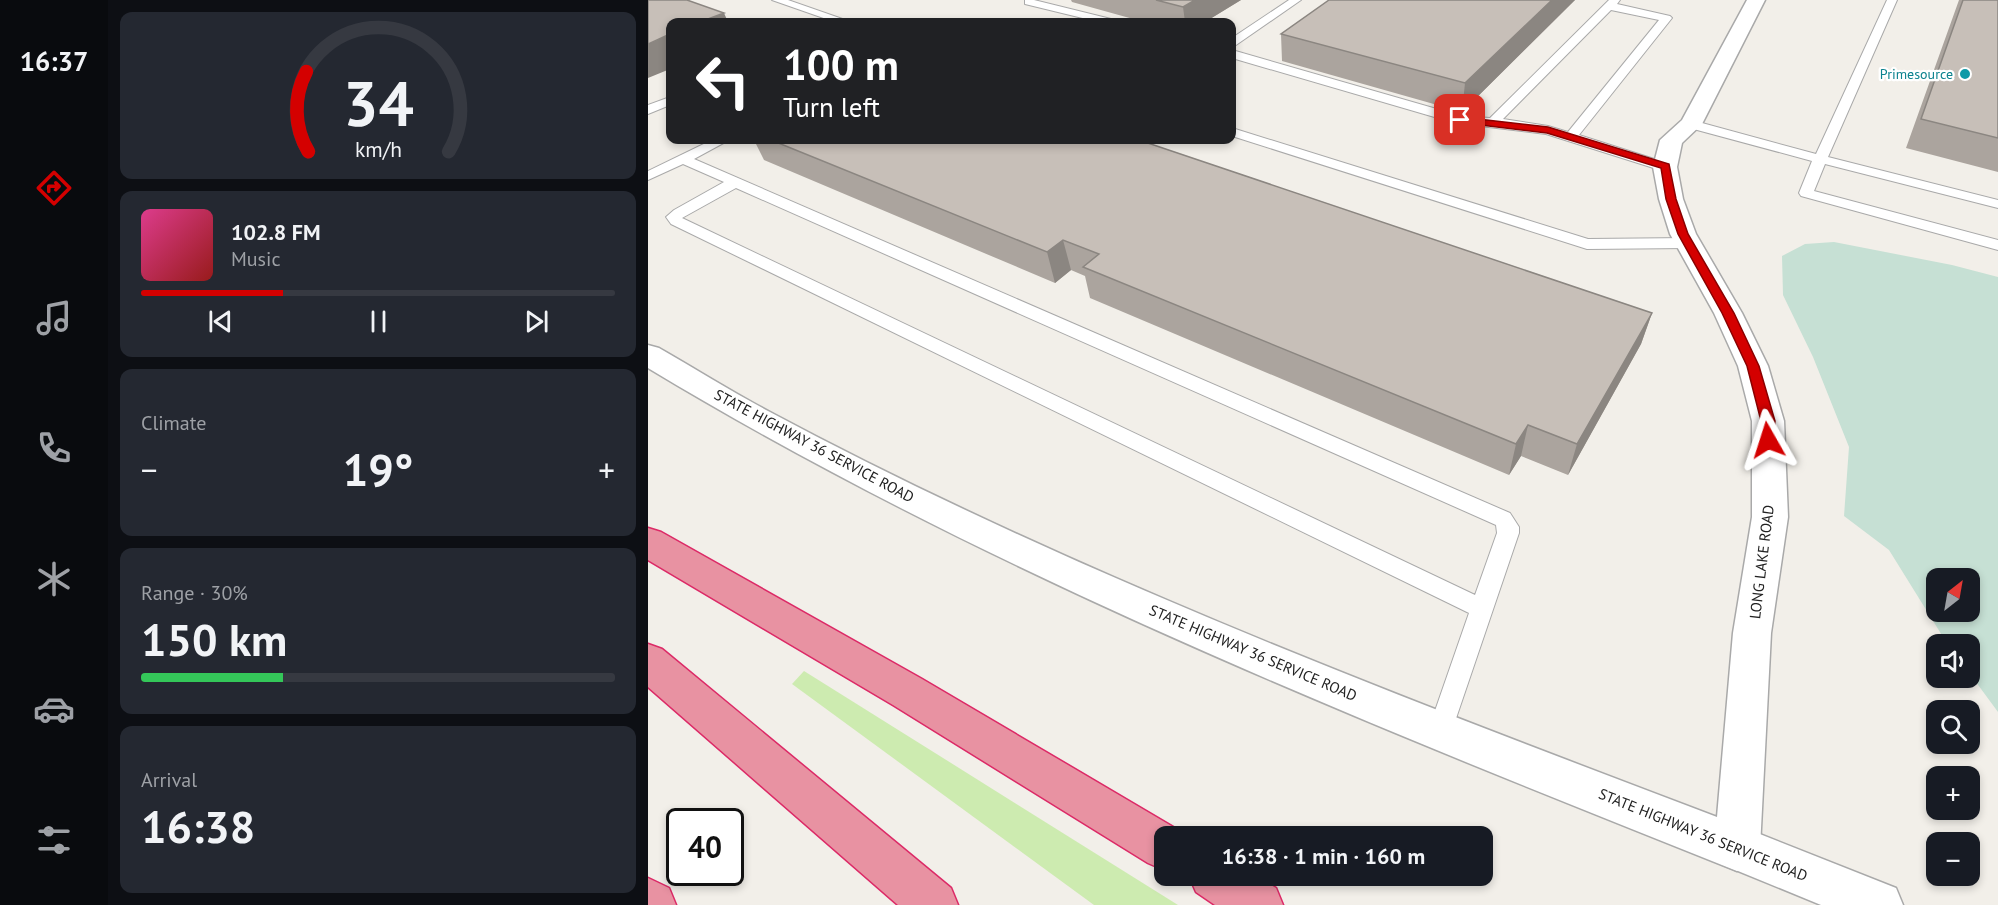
<!DOCTYPE html>
<html lang="en">
<head>
<meta charset="utf-8">
<style>
  :root { --surface:#171b24; --page:#242831; --text:#f1f3f6; --muted:#9ea1a6; --line:#363941; --accent:#d40000 }
  body { margin:0; font-family:"PT Sans",sans-serif; background:var(--page); color:var(--text); height:100vh; display:flex; flex-direction:column; font-size:22px; white-space:nowrap }
  * { box-sizing:border-box; margin:0 }
  p { font-size:20px; color:var(--muted) }
  .icon { flex:none; width:33px; height:33px; fill:none; stroke:currentColor; stroke-width:2; stroke-linecap:round; stroke-linejoin:round }
  .map { position:relative; flex:1; overflow:hidden }
  .drawer { display:flex; flex-direction:column; gap:12px; padding:12px; background:#0d0f14; width:540px }
  .drawer>* { flex:none }
  .top-card { position:absolute; left:18px; top:18px; width:570px; height:126px; border-radius:12px; box-shadow:0 3px 9px #0003; background:#202124; color:#fff; overflow:hidden }
  .needle { width:39px; rotate:31deg }
  .controls { position:absolute; left:1278px; top:568px; display:grid; gap:12px }
  .controls a { display:grid; place-items:center; width:54px; height:54px; border-radius:12px; background:var(--surface); box-shadow:0 3px 9px #0003; font-size:30px }
  .speed { position:absolute; left:18px; top:808px; display:flex; gap:12px; font-size:30px; font-weight:700; text-align:center }
  .speed>* { display:grid; place-content:center; width:78px; height:78px; border-radius:50%; background:var(--surface); box-shadow:0 3px 9px #0003; line-height:1 }
  .speed .limit { border:3px solid #111; border-radius:9px; background:#fff; color:#111 }
  .pin { position:absolute; display:grid; place-items:center; width:51px; height:51px; color:#fff; margin:-26px; border-radius:12px; box-shadow:0 3px 9px #0006 }
  .me { position:absolute; width:66px; margin:-33px; rotate:354deg; stroke-linejoin:round; filter:drop-shadow(0 0 4px #0008) }
  .turn { display:flex; align-items:center; gap:21px; height:126px; padding:0 18px; font-size:27px }
  .turn .icon { width:78px; height:78px; stroke-width:2.5 }
  .turn b { display:block; font-size:42px; line-height:51px }
  .big { font-size:45px; font-weight:700; line-height:1.1 }
  .drawer .tile { flex:1; display:flex; flex-direction:column; justify-content:center; gap:9px; min-width:0; padding:0 21px; border-radius:12px; background:var(--page) }
  .drawer .dial { align-items:center; gap:0 }
  .dial svg { height:156px; overflow:visible; fill:none; stroke:var(--line); stroke-width:7; stroke-linecap:round; text-anchor:middle }
  .dial text { fill:var(--text); stroke:none }
  .song { display:flex; align-items:center; gap:18px }
  .cover { width:72px; height:72px; border-radius:9px; background:linear-gradient(135deg,hsl(330 70% 55%),hsl(0 70% 35%)) }
  .played { height:6px; border-radius:3px; background:linear-gradient(90deg,var(--accent) 30%,var(--line) 30%) }
  .keys { display:flex; justify-content:space-around; direction:ltr }
  .heat { display:flex; justify-content:space-between; align-items:center; font-size:33px; direction:ltr }
  .charge { height:9px; border-radius:4px; background:linear-gradient(90deg,#34c759 30%,var(--line) 0) }
  .trip { position:absolute; left:506px; top:826px; width:339px; height:60px; border-radius:12px; background:var(--surface); box-shadow:0 3px 9px #0003; font-weight:700; line-height:60px; text-align:center }
  main { display:flex; flex:1; min-height:0 }
  .tab-bar { display:flex; flex-direction:column; width:108px; justify-content:space-around; align-items:center; background:#090b0e; color:var(--muted) }
  .tab-bar .icon { width:42px; height:42px }
  .tab-bar .active { color:var(--accent) }
  .tab-bar b { font-size:27px; color:var(--text) }
  .map>svg:first-child { display:block }
  .grass { fill:#cdebb0 }
  .wetland { fill:#c6e0d4; fill-rule:evenodd }
  .lines { fill:none; stroke-linecap:round; stroke-linejoin:round }
  .service-casing { stroke:#a9a9a9; stroke-width:2 }
  .minor-casing { stroke:#a9a9a9; stroke-width:3 }
  .tertiary-casing { stroke:#a9a9a9; stroke-width:3 }
  .motorway-casing { stroke:#dc2a67; stroke-width:3 }
  .service { fill:#fff; fill-rule:evenodd }
  .minor { fill:#fff; fill-rule:evenodd }
  .tertiary { fill:#fff; fill-rule:evenodd }
  .motorway { fill:#e892a2; fill-rule:evenodd }
  .wall { fill:#aba49e }
  .shaded-wall { fill:#8b8681 }
  .building { fill:#c7bfb8; stroke:#8b8681; stroke-width:1.5 }
  .route { fill:#d40000; stroke:#8a0000; stroke-width:1.5 }
  .culture-dot { fill:#0f9aa8; stroke:#fff; stroke-width:2 }
  .labels { text-anchor:middle; stroke-width:4.5; stroke-linejoin:round; paint-order:stroke }
  .far-culture-label { font-size:14px; fill:#0d838f; stroke:#fff; text-anchor:end }
  .street-label { font-size:15px; fill:#222; stroke:#fff }
</style>
</head>
<body>
<main>
<nav class="tab-bar">
<b>16:37</b>
<svg class="icon active" aria-label="directions" viewBox="0 0 24 24"><path d="M12 3l9 9-9 9-9-9zM9 14v-3h6M13 9l2 2-2 2"/></svg>
<svg class="icon" aria-label="music" viewBox="0 0 24 24"><path d="M9 18V5l10-2v13"/><circle cx="6" cy="18" r="3"/><circle cx="16" cy="16" r="3"/></svg>
<svg class="icon" aria-label="phone" viewBox="0 0 24 24"><path d="M5 4h4l2 5-3 2q2 4 5 5l2-3 5 2v4C11 20 4 13 5 4z"/></svg>
<svg class="icon" aria-label="climate" viewBox="0 0 24 24"><path d="M12 3v18M4 7l16 10M4 17L20 7"/></svg>
<svg class="icon" aria-label="car" viewBox="0 0 24 24"><path d="M5 17H2v-5l4-1 3-4h7l3 4 3 1v5h-3M9 17h6M6 11h13"/><circle cx="7" cy="17" r="2"/><circle cx="17" cy="17" r="2"/></svg>
<svg class="icon" aria-label="filters" viewBox="0 0 24 24"><path d="M4 7h16M4 17h16"/><circle cx="9" cy="7" r="2"/><circle cx="15" cy="17" r="2"/></svg>
</nav>
<section class="drawer">
<div class="tile dial"><svg viewBox="0 0 100 80">
<path d="M14 69A42 42 0 1 1 86 69"/>
<path d="M14 69A42 42 0 0 1 13 28" stroke="#d40000"/>
<text x="50" y="56" font-size="32" font-weight="700">34</text>
<text x="50" y="72" font-size="11">km/h</text>
</svg></div>
<div class="tile">
<div class="song"><i class="cover"></i><div><b>102.8 FM</b><p>Music</p></div></div>
<div class="played"></div>
<div class="keys"><svg class="icon" aria-label="previous" viewBox="0 0 24 24"><path d="M18 5L8 12l10 7zM5 5v14"/></svg><svg class="icon" aria-label="pause" viewBox="0 0 24 24"><path d="M8 5v14M16 5v14"/></svg><svg class="icon" aria-label="next" viewBox="0 0 24 24"><path d="M6 5l10 7-10 7zM19 5v14"/></svg></div>
</div>
<div class="tile"><p>Climate</p>
<div class="heat"><a>−</a><b class="big">19°</b><a>+</a></div>
</div>
<div class="tile"><p>Range · 30%</p><b class="big">150 km</b><div class="charge"></div></div>
<div class="tile"><p>Arrival</p><b class="big">16:38</b></div>
</section>
<div class="map">
<svg width="1350" height="905" viewBox="0 0 1350 905">
  <rect width="100%" height="100%" fill="#f2efe9"/>
  <path class="grass" d="M156,671L530,905H446L144,684Z"/>
  <path class="wetland" d="M1186,242L1304,265L1350,277V712L1322,674V645H1300L1241,550L1196,516L1201,447L1165,357L1135,295L1134,256L1157,244ZM1288,579H1322V612H1288Z"/>
  <g class="lines">
    <g class="service-casing">
      <path id="service" d="M124,0H140L203,22H187Z
        M377,0H386L467,20L469,22H451L377,4Z
        M641,0H653L588,45L584,46V38Z
        M961,0H972L969,4L1022,16L1024,18L931,135L1022,164L1024,167L1022,170H1012L898,134L807,123L584,58V50L813,116L842,118ZM963,10L1011,20L920,132L900,126L855,119Z
        M1239,0H1249L1180,157L1350,200V208L1177,164L1166,191L1350,240V250L1153,196L1151,193L1164,161L1038,127L1036,124L1043,120L1168,154Z
        M22,97V105L0,114V105Z
        M584,128L940,239L1041,238L1049,243L1041,248L939,249L584,136Z
        M64,140H81L46,159L862,513L871,527V533L801,739L792,743L783,739L780,731L821,613L23,224L18,217L26,210L76,182L35,164L0,180V171ZM88,188L848,525L849,533L827,595L34,218Z"/>
    </g>
    <g class="minor-casing">
      <path id="minor" d="M1089,825L1248,888L1255,905H1173L1073,864L1066,848L1073,832Z"/>
    </g>
    <g class="tertiary-casing">
      <path id="tertiary" d="M1099,0H1117L1054,124L1034,143L1029,167L1035,199L1048,234L1094,313L1120,366L1136,421L1140,517L1123,633L1112,848L1105,864L1089,871C718,723 343,575 0,368V345L11,348C48,369 84,392 122,412C425,574 748,695 1069,817L1085,633L1104,517V421L1090,366L1066,313L1022,234L1011,199L1005,167L1012,140L1034,120Z"/>
    </g>
    <g class="motorway-casing">
      <path id="motorway" d="M0,528L13,532L274,679L532,831L535,837H516V870L500,863L245,705L0,560Z
        M0,644L14,649L303,888L310,905H250L0,687Z
        M541,876H608L628,888L635,905H567L548,892Z
        M0,878L21,888L28,905H0Z"/>
    </g>
    <use href="#service" class="service"/>
    <use href="#minor" class="minor"/>
    <use href="#tertiary" class="tertiary"/>
    <use href="#motorway" class="motorway"/>
  </g>
  <path class="wall" d="M423,0H593L557,22H496L424,2Z
    M681,0H927L814,112L634,61L633,34Z
    M1311,0H1350V172L1258,148Z
    M106,140H491L1004,313L993,344L920,475L873,456L861,475L442,298L437,276L423,270L407,283L116,160Z"/>
  <path class="shaded-wall" d="M547,0H593L557,22H537L535,7Z
    M904,0H927L814,112L817,83Z
    M76,13L80,22H52Z
    M22,34V69L0,78V44Z
    M415,240L423,270L407,283L399,252Z
    M1004,313L993,344L920,475L929,444Z
    M880,425L873,456L861,475L868,444Z"/>
  <path class="building" d="M0,0H39L76,13L52,22H22V34L0,44Z
    M508,0H547L535,7Z
    M681,0H904L817,83L633,34Z
    M1315,0H1350V138L1273,119Z
    M123,140H491L1004,313L929,444L880,425L868,444L435,267L451,254L415,240L399,252Z"/>
  <path class="route" d="M812,117L900,127L1021,164L1028,199L1040,234L1086,313L1111,366L1127,421L1125,443H1116L1113,421L1099,366L1074,313L1030,234L1018,199L1013,168L899,133L808,122L807,120Z"/>
  <circle class="culture-dot" cx="1317" cy="74" r="6"/>
  <g class="labels">
    <g class="far-culture-label">
      <text x="1305" y="79">Primesource</text>
    </g>
    <g class="street-label">
      <text transform="translate(166 446) rotate(28)" y="5">STATE HIGHWAY 36 SERVICE ROAD</text>
      <text transform="translate(1114 562) rotate(-83)" y="5">LONG LAKE ROAD</text>
      <text transform="translate(605 653) rotate(23)" y="5">STATE HIGHWAY 36 SERVICE ROAD</text>
      <text transform="translate(1055 835) rotate(22)" y="5">STATE HIGHWAY 36 SERVICE ROAD</text>
    </g>
  </g>
</svg>
<div class="controls">
<a><svg class="needle" viewBox="-14 -14 28 28"><path d="M0-13l5 13h-10z" fill="#e53935"/><path d="M0 13l5-13h-10z" fill="#9ea1a6"/></svg></a>
<a><svg class="icon" aria-label="sound" viewBox="0 0 24 24"><path d="M4 9h4l5-4v14l-5-4H4zM17 9q2 3 0 6"/></svg></a>
<a><svg class="icon" aria-label="search" viewBox="0 0 24 24"><circle cx="10" cy="10" r="6"/><path d="M15 15l6 6"/></svg></a>
<a>+</a>
<a>−</a>
</div>
<div class="speed"><div class="limit">40</div></div>
<div class="pin" style="left:812px;top:120px;background:#d93025"><svg class="icon" aria-label="arrive" viewBox="0 0 24 24"><path d="M6 21V4h12l-3 4 3 4H6"/></svg></div>
<svg class="me" style="left:1120px;top:440px" viewBox="-20 -20 40 40"><path d="M0-17L14 15 0 8-14 15z" fill="#d40000" stroke="#fff" stroke-width="4"/></svg>
<div class="trip">16:38 · 1 min · 160 m</div>
<div class="top-card">
<div class="turn"><svg class="icon" aria-label="left" viewBox="0 0 24 24"><path d="M17 20v-9H6M10 6l-5 5 5 5"/></svg><div><b>100 m</b>Turn left</div></div>
</div>
</div>
</main>
</body>
</html>
